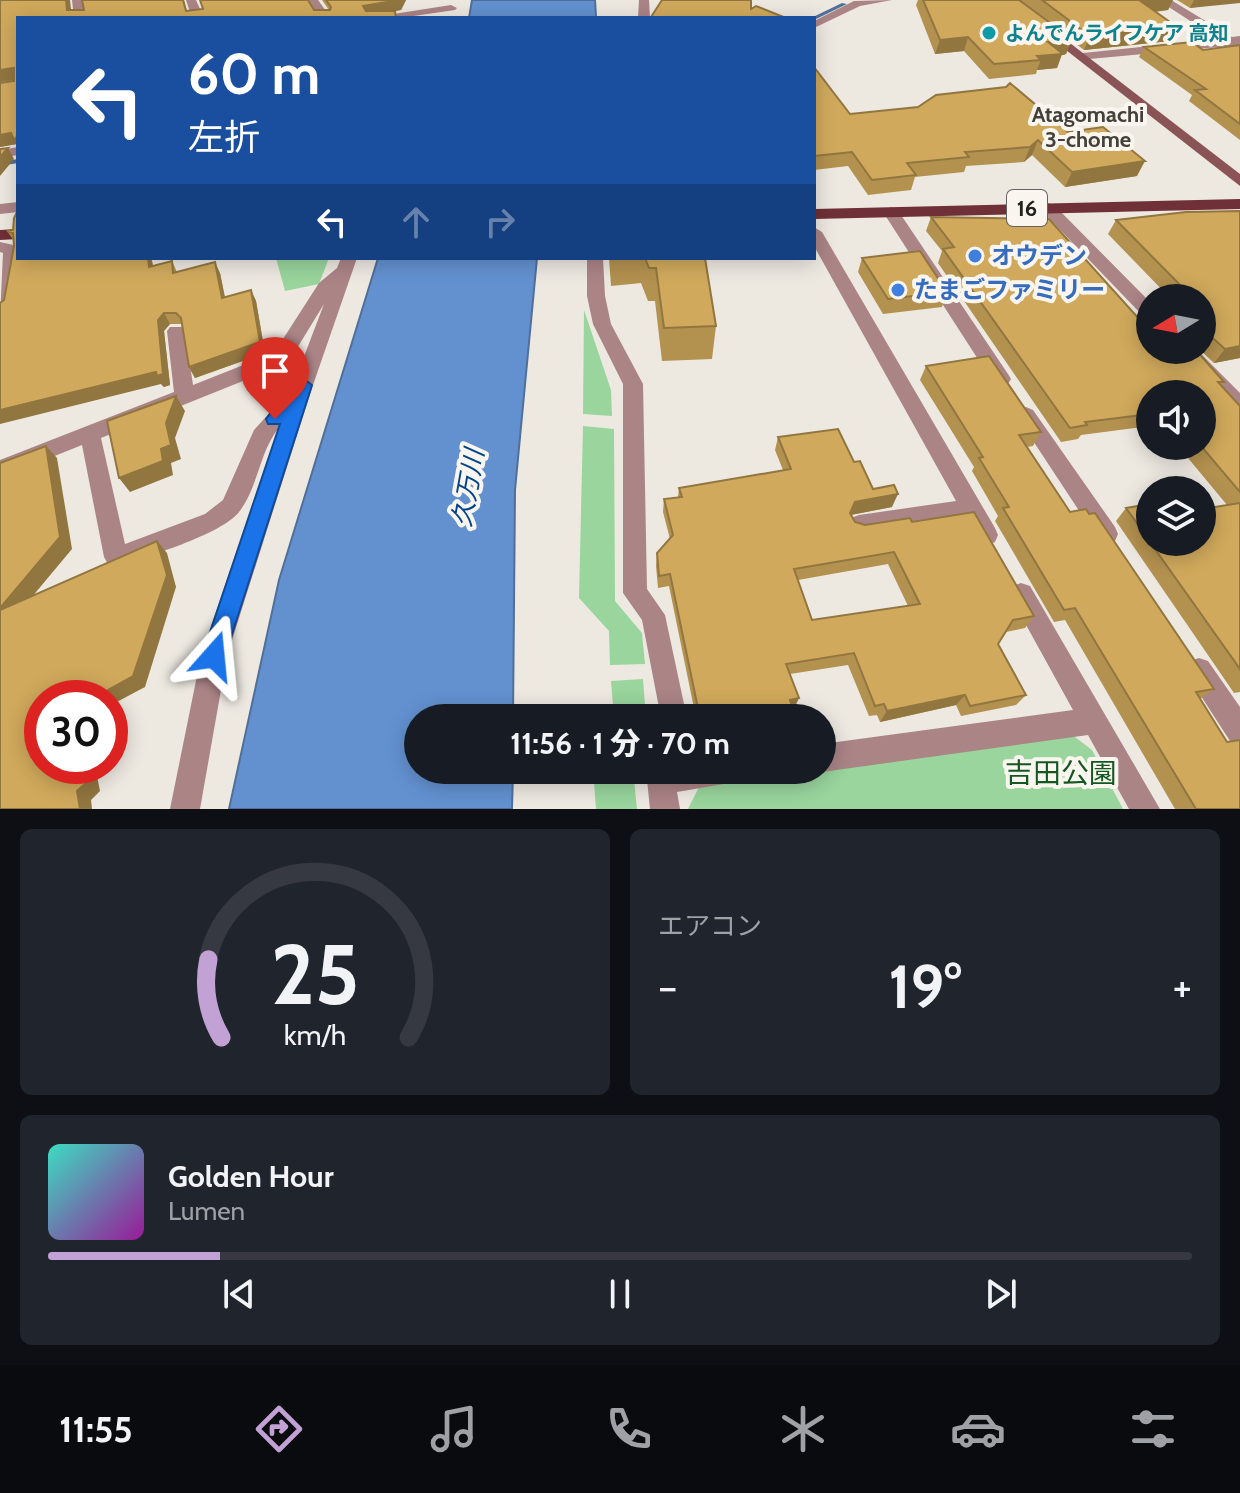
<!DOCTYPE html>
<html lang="ja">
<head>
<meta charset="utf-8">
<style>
  :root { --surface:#171b24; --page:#20242c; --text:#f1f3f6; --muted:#9ea1a6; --line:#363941; --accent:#c2a1d5 }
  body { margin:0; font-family:Cabin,"Noto Sans JP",sans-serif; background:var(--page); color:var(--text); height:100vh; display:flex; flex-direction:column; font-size:30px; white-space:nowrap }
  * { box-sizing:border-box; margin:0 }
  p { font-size:26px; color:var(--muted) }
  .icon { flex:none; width:44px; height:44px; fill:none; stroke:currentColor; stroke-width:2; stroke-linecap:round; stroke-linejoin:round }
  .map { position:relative; height:809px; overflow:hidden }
  .drawer { display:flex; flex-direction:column; gap:20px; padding:20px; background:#0d0f14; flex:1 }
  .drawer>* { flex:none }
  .top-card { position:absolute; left:16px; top:16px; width:800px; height:244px; border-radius:0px; box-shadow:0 4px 20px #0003; background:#1a4fa0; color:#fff; overflow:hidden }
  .needle { width:52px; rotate:260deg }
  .fabs { position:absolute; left:1136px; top:284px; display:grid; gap:16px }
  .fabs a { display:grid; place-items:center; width:80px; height:80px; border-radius:50%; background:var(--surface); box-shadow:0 4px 20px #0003; font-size:40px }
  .speed { position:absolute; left:24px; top:680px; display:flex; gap:16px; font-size:40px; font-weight:700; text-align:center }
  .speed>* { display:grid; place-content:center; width:104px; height:104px; border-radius:50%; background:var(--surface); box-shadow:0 4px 20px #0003; line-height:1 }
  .speed .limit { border:12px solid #d22; background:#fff; color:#111 }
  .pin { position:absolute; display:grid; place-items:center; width:68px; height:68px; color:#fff; margin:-82px -34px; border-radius:50% 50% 50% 0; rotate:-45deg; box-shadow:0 0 8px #0007 }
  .pin .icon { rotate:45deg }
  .me { position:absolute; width:88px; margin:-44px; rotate:18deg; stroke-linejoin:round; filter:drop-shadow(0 0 6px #0008) }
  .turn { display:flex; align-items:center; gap:28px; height:168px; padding:0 40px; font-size:36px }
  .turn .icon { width:104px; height:104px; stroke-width:2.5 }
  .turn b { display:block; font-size:56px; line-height:68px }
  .lanes { display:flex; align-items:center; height:76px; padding:0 40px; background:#0003; justify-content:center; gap:40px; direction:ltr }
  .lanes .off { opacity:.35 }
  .big { font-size:60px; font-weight:800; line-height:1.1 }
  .drawer .widget { flex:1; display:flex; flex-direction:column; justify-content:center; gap:12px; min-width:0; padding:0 28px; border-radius:12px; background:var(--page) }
  .drawer .dial { align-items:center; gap:0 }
  .dial svg { height:208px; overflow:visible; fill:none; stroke:var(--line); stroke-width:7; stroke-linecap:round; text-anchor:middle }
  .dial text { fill:var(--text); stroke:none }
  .song { display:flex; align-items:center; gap:24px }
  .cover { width:96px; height:96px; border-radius:12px; background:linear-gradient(135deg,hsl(170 70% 55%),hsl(300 70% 35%)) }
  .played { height:8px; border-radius:4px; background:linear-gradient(90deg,var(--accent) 15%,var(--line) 15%) }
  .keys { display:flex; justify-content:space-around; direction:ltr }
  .heat { display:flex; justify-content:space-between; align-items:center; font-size:44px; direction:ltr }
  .drawer .tiles { flex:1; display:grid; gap:20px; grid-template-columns:1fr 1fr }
  .widget:last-child { grid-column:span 2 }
  .trip { position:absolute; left:404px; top:704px; width:432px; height:80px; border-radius:40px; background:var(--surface); box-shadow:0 4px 20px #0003; font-weight:800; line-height:80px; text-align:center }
  .menu { display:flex; height:128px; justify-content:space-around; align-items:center; background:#090b0e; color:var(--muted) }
  .menu .icon { width:56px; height:56px }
  .menu .active { color:var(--accent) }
  .menu b { font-size:36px; color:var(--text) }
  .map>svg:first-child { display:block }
  .green { fill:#99d59d }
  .water { fill:#6391d0; stroke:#506f9b; stroke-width:2 }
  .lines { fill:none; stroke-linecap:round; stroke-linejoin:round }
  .stream { fill:#506f9b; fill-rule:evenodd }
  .street { fill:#ab8486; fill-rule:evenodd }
  .secondary { fill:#8a5457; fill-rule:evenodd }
  .primary { fill:#703037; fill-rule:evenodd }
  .wall { fill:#b3914f; fill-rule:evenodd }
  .shaded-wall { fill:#927640 }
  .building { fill:#d0a95c; stroke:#927640; stroke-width:2; fill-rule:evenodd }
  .route { fill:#1a73e8; stroke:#114b97; stroke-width:2 }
  .culture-dot { fill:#0f9aa8; stroke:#faf6ef; stroke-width:3 }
  .shop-dot { fill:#3f7fe0; stroke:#faf6ef; stroke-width:3 }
  .labels { text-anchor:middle; stroke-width:8; stroke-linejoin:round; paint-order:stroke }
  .far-culture-label { font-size:20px; font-weight:bold; fill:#0d838f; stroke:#faf6ef; text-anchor:start }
  .far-neighbourhood-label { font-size:22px; font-weight:bold; fill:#44413b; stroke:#faf6ef }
  .shield { fill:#faf6ef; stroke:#63615d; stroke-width:2 }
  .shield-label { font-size:22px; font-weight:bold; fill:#22211e }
  .shop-label { font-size:24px; font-weight:bold; fill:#366cbe; stroke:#faf6ef; text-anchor:start }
  .water-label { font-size:26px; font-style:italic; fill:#01448e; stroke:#faf6ef }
  .near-park-label { font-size:28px; fill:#135821; stroke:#faf6ef }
</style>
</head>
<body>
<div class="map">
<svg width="1240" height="809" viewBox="0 0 1240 809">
  <rect width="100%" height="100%" fill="#ede9e1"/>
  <path class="green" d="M276,258H329L319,284L285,291Z
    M584,310L611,390L612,416L583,414Z
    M583,426L614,429L615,601L642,633L645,664L610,665L609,631L579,598Z
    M643,679L646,718H614L611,681Z
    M1071,734L1092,750L1123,809H688L699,787Z
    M593,770H633L637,809H596Z"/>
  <path class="water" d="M472,0H595L596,17L469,18Z
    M378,258H537L515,490L513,718H418V770H513L512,809H229L279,580Z"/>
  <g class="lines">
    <path class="stream" d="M842,3L847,4L816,19L811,18Z
      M18,159V163L0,166V162Z"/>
    <path class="street" d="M72,0H82L86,18H74Z
      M186,0H196L204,18H192Z
      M308,0H318L331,18H319Z
      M639,0H649L650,18H638Z
      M892,0L860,6L814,28V21L854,1Z
      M1158,0H1171L1232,37L1240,36V45L1079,60L1077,57L1083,53L1218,39Z
      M451,5L457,8L455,10L400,18H368Z
      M18,147V155L0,158V150Z
      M18,202V212L0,214V204Z
      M1048,203L1054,205L1150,302V319L1144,317L1042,211V205Z
      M891,207L897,209L1008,374L1011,379L1008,384H994L883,212Z
      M814,227L822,232L995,528L998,535L995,542L987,545L979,542L966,518L859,535L851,532L848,525L851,518L859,515L956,501L814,246Z
      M0,242L18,246L19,258L9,311L0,317L3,253L0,252Z
      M341,258H357L313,385L227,656L200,809H170L201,656L278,429C259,453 258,488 239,512C221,535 145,557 116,567L108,564L104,557L82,445L0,478V460L174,392L167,331L170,327H182L185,331L193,385L274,353L319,283L337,268ZM324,304L292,388L254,430L223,500L205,514L125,544L101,438L288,363Z
      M587,258H603L605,296L611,324L643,384L647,589L665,615L687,718H661L642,620L623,593V384L593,324L587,296Z
      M1177,350H1197L1240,393V412L1233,410Z
      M1026,407L1033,410L1115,527L1118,534L1115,541L1107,544L1099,541L1016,415L1019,410Z
      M1021,583L1030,586L1160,809H1129L1088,735L822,772L817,770H822V744L1073,710L1009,594L1012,586Z
      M1199,658L1208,661L1240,707V745L1230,741L1190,679L1186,670L1190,661Z
      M646,770H751L747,780L677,792L680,809H650Z"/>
    <path class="secondary" d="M1002,0H1014L1240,174V186Z"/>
    <path class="primary" d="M1240,199V209L814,219V209Z
      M18,229V239L0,240V230Z"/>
  </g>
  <path class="wall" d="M0,0L71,10L184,0L187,11L329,10L322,0H406L401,10L393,11H395L397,18H18L17,144L0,147V83L14,81L0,82Z
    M918,0H1173L1168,10L1155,12L1170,41L1084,50L1071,40L1066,54H1062L1057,68L1037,70L1036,74L989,79L964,51L935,54L916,5Z
    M1177,0H1240L1190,8Z
    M1240,45V140L1189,101L1192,95L1139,57L1144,47L1203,50Z
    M814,67L850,114L1068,132L1137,176L1065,187L1032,155L1024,162L966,166L964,172L915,177L911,190L868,195L848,166L814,170Z
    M1186,212L1240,358L1214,363L1200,350H1202V298H1170L1108,234L1116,220Z
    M931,217L1140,320L1224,382L1221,385L1240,406V692L1234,693L1116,521L1126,508L1150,542L1227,505L1178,446H1202V394H1150V426L1081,435L1078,439L1061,442L938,263L942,251L926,231Z
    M7,231L152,261L153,266L172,261L177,272L220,273L225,297L251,290L256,301L265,353L195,378L189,367L182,324H170L164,331L170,385L164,387L161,384L4,300L14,246V241Z
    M609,258H705L716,326L712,359L662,361L655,301H648L641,283L611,286Z
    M862,258L947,292L942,307L883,314L858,272Z
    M926,366L1041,432L1033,446L1027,447L1070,512L1214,689L1200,699L1227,742L1240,809H1175L1065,620L1054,622L995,521L998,516L972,471L974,467L920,380Z
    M778,437L854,462L873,489L892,507L851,515L855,522L865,525L912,522L1034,616L1025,628L1006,632L998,644L1026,695L1016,705L961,716L956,705L880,722L877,715L869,716L848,665L790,674L794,709H793L796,718H696L669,586L658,588L656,566L657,553L670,539L663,512L664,499L678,497L679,488L783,470L775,450ZM888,564L908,606L812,620L798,580Z"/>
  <path class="shaded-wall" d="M66,0H70L72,18L67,10Z
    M399,0H406L401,10L366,16L363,6Z
    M1139,0H1173L1168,10L1133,14Z
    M1194,0H1240V3L1190,8Z
    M1177,27L1170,41L1084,50L1090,36Z
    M968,37L964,51L935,54L940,40Z
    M1072,39L1066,54H1062L1057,68L1037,70L1041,60H1036L1048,42Z
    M14,68L18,79L0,82V70Z
    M11,133L18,135V146L17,144L0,147V135Z
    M1038,140L1032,155L1024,162L1030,147Z
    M8,148L14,159L0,176V157Z
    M1145,161L1137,176L1065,187L1072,172Z
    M148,258H151L152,261L155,278L149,267Z
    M215,262L220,273L227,309L222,298Z
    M251,290L256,301L265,353L195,378L189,367Z
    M164,313L170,324L164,331L170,385L164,387L161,384L0,424V410L158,320Z
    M1240,346V358L1214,363L1225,349Z
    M176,396L185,411L175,438L181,459L171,463L173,475L130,492L119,478L166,423Z
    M46,446L57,458L72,549L11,622L0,612V608Z
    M898,494L892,507L850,515L855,502Z
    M157,541L167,553L176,587L145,687L111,705L113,719L110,721V698H99V695Z
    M965,695L956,705L880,722L887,711Z
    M799,698L794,709L785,711L790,700Z
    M83,766H95L100,791L91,800L92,809H80L77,791Z"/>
  <path class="building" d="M0,0H66L67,10H84L82,0H183L186,11L203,9L200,0H308L314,10H330L331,7L326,0H399L363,6L366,11H395L396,18H18V135L14,140L11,133L0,135V83L14,81V68L0,70Z
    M662,0H751V9L756,6L786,18H652L651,17Z
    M923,0H1019L1072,39L1048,42L1063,54L1037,56L1041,60L994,64L968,37L940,40Z
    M1042,0H1139L1177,27L1090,36Z
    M1192,42L1203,50L1240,45V124L1195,90L1206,89L1144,47Z
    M814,67L850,114L918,107L936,95L1006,87L1010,83L1068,132L1103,127L1145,161L1072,172L1038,140L1030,147L965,152L969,157L907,163L916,175L872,180L852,152L814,156Z
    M8,148L0,157V149Z
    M18,210V258H148L149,267L172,261L173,273L215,262L222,298L251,290L260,342L189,367L181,318L176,313H164L158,320L163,374L157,376L156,372L0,410V303L4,300L14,246L13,233L7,231L13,230L14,218Z
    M1240,211V346L1225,349L1207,333L1202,334V313L1207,312L1202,307V298H1193L1116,220L1186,212Z
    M931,217L1049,219L1140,320L1150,319V350H1196L1224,382H1218L1240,406V492L1201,446H1202V394H1150V414L1085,422L1087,425L1070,428L943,249L954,247Z
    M920,251L947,292L888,299L862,258Z
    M645,258H705L716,326L664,328L656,268H649Z
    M989,356L1041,432L1019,435L1070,512L1086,509L1089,514L1095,513L1214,689L1196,692L1227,742L1240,740V809H1196L1075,608L1064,610L1003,508L1009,507L979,458L983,457L926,366Z
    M176,396L166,423L171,445L161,449L163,461L119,478L107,421Z
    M838,429L854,462L860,461L873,489L894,485L898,494L855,502L850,513L855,522L865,525L910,518L912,522L974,512L1034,616L1013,620L998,644L1026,695L970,706L965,695L887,711L884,704L875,706L854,653L786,664L799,698L790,700L796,718H745L744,714L721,718H700L670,574L659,576L657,553L673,535L664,499L682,497L679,488L791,469L778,437ZM894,552L920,604L812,620L794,569Z
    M46,446L60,537L0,608V463Z
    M1240,503V669L1150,542H1202V509Z
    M1150,504V541L1126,508Z
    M157,541L167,575L133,676L99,695V698H42V766H83L86,783L77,791L80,809H0V610Z"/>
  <path class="route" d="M303,378L312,385L225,656L222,664L214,667L206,664L202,656L280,424H268L266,419L296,380Z"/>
  <circle class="culture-dot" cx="989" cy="33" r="8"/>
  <g class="shop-dot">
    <circle cx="975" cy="256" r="8"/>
    <circle cx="898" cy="290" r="8"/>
  </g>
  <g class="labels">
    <g class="far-culture-label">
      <text x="1005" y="40">よんでんライフケア 高知</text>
    </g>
    <g class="far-neighbourhood-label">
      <text x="1088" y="122">Atagomachi<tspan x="1088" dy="25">3-chome</tspan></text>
    </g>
    <rect class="shield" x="1007" y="190" width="40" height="36" rx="6"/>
    <g class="shield-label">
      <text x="1027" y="216">16</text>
    </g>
    <g class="shop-label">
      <text x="991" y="264">オウデン</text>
      <text x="914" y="298">たまごファミリー</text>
    </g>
    <g class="water-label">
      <text transform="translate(468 488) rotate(-80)" y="9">久万川</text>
    </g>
    <g class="near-park-label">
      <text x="1061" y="783">吉田公園</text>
    </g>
  </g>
</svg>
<div class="fabs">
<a><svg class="needle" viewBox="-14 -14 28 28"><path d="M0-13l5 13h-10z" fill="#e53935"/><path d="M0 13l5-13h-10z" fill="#9ea1a6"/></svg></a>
<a><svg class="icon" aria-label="sound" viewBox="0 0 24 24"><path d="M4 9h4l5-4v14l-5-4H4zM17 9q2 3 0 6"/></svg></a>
<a><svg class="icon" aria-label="layers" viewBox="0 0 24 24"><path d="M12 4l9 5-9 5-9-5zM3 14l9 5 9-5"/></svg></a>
</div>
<div class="speed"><div class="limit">30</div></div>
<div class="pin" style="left:275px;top:419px;background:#d93025"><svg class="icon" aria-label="arrive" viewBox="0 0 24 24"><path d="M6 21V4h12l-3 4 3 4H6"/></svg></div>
<svg class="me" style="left:214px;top:656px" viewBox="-20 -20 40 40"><path d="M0-17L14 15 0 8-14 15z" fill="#1a73e8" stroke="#fff" stroke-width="4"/></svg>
<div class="trip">11:56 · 1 分 · 70 m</div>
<div class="top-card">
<div class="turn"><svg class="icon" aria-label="left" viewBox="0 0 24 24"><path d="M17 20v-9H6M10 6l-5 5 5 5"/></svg><div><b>60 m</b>左折</div></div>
<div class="lanes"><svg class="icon" aria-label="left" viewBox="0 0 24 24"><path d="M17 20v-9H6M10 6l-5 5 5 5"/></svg><svg class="icon off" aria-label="ahead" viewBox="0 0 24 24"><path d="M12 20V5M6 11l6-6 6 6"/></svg><svg class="icon off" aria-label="right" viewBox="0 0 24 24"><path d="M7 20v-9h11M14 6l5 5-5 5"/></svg></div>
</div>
</div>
<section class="drawer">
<div class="tiles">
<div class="widget dial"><svg viewBox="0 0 100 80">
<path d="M14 69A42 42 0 1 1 86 69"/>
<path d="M14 69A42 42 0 0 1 9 39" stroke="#c2a1d5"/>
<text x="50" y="56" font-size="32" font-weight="700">25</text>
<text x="50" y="72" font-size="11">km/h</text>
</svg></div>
<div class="widget"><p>エアコン</p>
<div class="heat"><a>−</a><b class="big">19°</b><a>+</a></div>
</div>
<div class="widget">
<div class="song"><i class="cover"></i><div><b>Golden Hour</b><p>Lumen</p></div></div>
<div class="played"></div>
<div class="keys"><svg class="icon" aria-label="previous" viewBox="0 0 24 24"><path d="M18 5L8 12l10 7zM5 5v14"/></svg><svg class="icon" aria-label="pause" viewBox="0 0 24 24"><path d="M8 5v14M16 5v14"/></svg><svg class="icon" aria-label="next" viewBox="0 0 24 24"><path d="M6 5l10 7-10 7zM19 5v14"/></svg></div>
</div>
</div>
</section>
<nav class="menu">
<b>11:55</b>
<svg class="icon active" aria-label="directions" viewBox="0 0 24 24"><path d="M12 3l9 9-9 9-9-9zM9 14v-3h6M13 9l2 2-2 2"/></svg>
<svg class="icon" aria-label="music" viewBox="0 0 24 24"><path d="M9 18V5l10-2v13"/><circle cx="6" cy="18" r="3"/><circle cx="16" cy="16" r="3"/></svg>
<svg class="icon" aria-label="phone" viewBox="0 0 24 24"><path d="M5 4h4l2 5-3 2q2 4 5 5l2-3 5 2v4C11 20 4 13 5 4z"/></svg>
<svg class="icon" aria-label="climate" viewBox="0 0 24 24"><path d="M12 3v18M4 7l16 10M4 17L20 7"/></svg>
<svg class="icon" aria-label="car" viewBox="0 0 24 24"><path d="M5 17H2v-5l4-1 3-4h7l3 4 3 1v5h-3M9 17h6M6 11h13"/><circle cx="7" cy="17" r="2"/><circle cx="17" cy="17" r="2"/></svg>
<svg class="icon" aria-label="filters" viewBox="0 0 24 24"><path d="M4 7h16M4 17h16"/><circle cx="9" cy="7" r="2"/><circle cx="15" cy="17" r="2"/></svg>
</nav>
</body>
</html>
